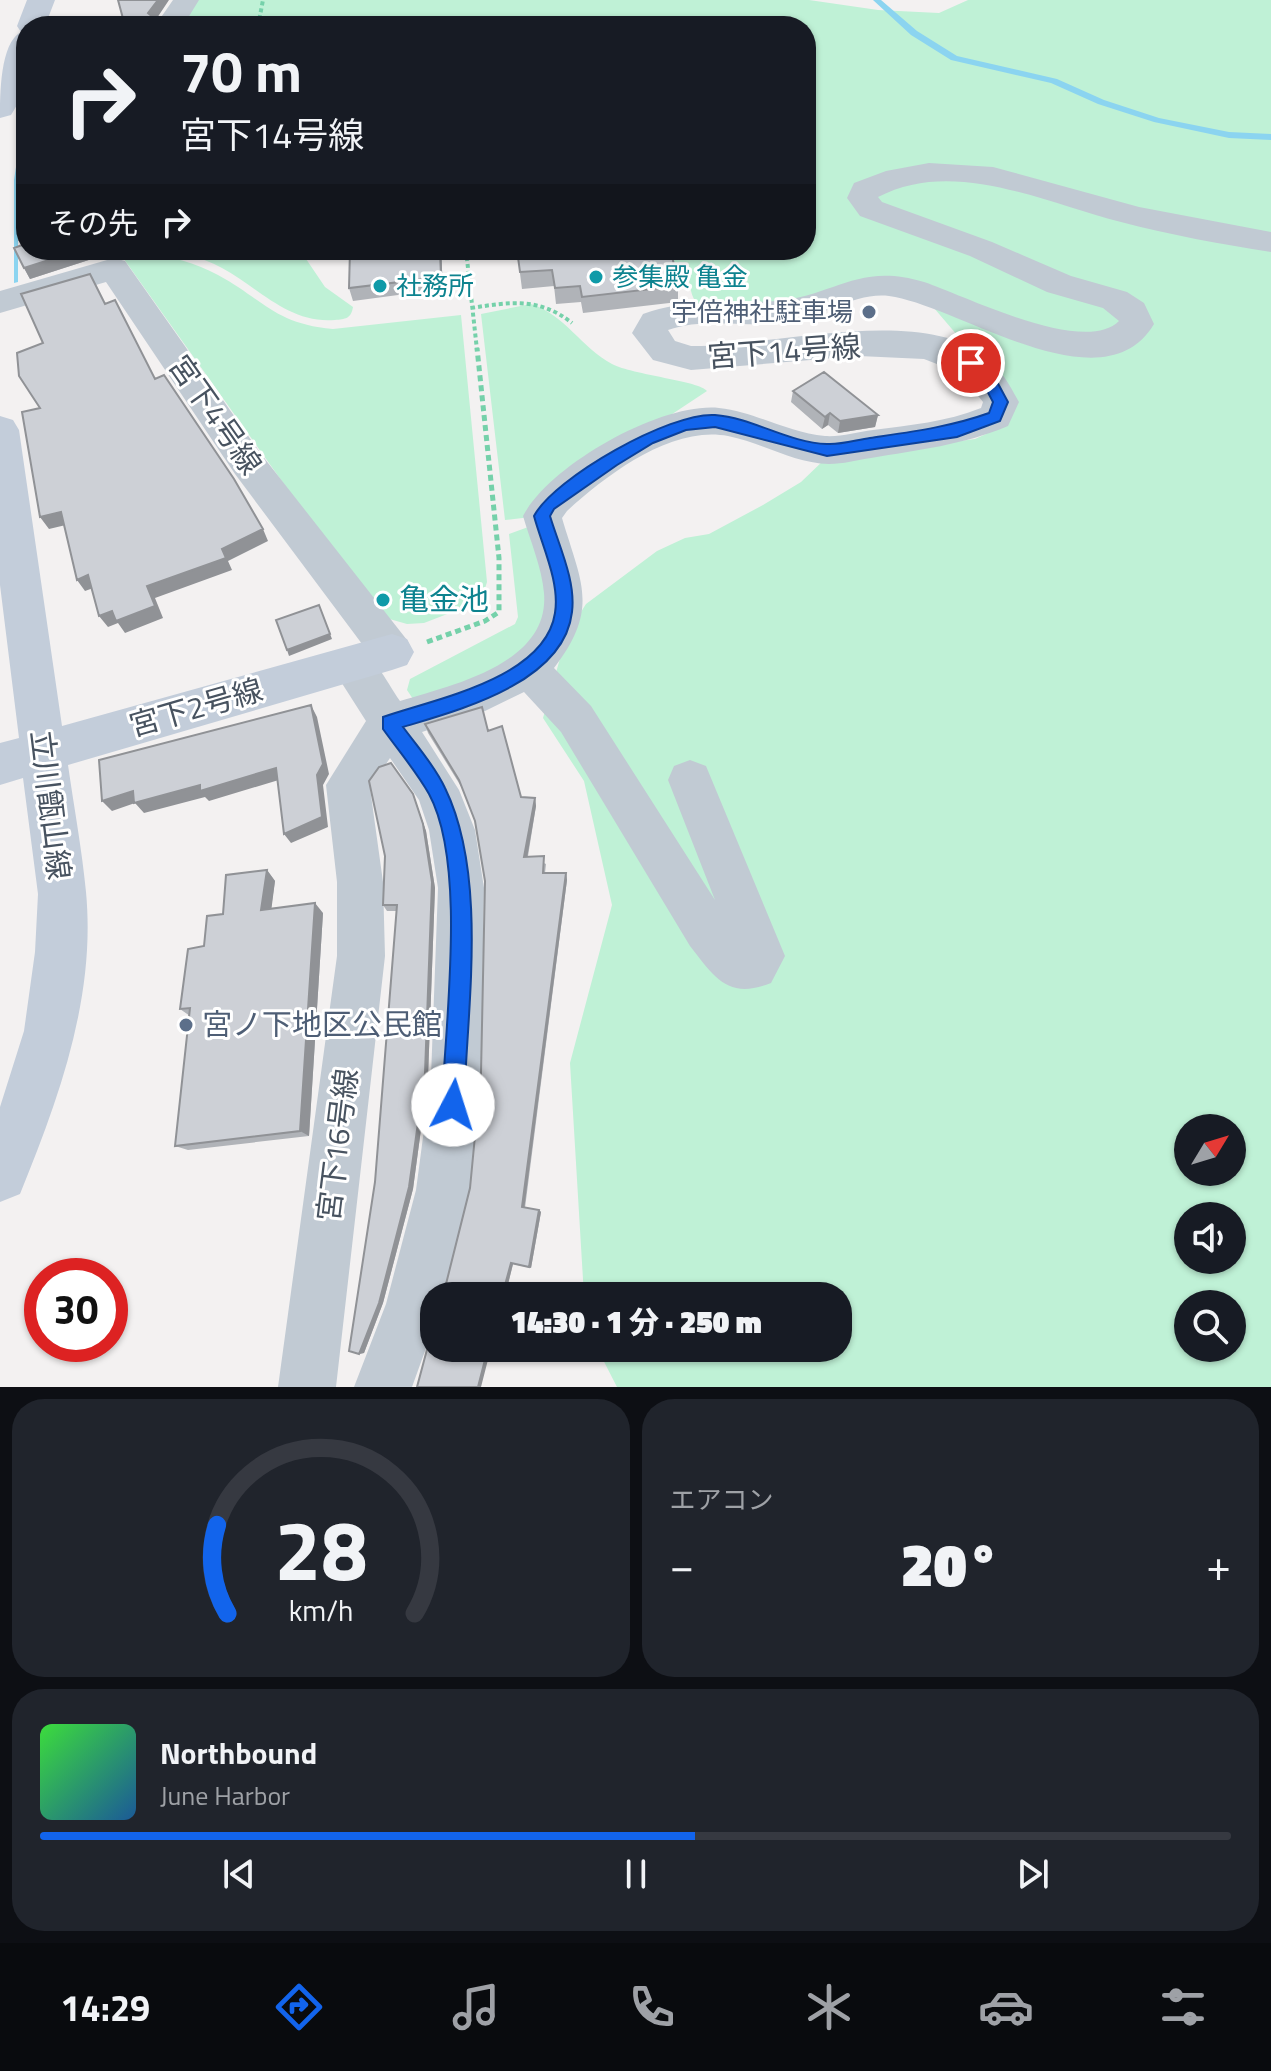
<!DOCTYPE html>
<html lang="ja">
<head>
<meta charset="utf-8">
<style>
  :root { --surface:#171b24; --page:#20242c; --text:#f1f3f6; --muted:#9ea1a6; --line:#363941; --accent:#1264ec }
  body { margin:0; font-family:"Titillium Web","Noto Sans JP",sans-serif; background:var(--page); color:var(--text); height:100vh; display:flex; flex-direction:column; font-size:30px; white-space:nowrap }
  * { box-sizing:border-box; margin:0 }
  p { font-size:26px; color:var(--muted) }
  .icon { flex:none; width:44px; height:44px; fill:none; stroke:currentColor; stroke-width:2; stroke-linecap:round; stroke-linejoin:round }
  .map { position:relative; height:1387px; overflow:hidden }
  .side { display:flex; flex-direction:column; gap:12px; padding:12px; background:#0d0f14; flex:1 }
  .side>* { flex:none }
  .hud { position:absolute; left:16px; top:16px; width:800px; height:244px; border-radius:32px; box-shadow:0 2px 6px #0004; background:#171b24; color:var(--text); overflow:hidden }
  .needle { width:52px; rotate:52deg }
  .controls { position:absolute; left:1174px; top:1114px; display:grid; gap:16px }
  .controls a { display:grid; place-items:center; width:72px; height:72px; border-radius:50%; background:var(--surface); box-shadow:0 2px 6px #0004; font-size:40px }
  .speed { position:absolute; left:24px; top:1258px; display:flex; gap:16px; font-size:40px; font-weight:700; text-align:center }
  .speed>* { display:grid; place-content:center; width:104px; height:104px; border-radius:50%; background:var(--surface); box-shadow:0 2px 6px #0004; line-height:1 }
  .speed .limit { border:12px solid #d22; background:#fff; color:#111 }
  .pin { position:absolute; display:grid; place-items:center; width:68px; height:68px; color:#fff; margin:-34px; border:4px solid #fff; border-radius:50%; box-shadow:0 2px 8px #0007 }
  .me { position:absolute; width:88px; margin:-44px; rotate:5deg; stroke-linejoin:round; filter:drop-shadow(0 0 6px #0008) }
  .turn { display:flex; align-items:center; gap:28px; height:168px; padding:0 32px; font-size:36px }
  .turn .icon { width:104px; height:104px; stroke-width:2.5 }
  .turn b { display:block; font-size:56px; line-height:68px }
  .then { display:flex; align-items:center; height:76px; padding:0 32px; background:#0003; gap:16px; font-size:30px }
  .big { font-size:60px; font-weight:800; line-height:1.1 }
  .side .card { flex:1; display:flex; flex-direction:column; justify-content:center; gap:12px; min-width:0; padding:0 28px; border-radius:32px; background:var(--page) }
  .side .dial { align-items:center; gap:0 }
  .dial svg { height:208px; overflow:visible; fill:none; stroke:var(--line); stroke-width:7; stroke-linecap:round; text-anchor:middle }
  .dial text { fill:var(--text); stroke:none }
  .song { display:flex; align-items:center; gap:24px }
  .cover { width:96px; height:96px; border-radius:12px; background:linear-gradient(135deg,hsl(120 70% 55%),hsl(210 70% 35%)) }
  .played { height:8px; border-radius:4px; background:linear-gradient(90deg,var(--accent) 55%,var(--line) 55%) }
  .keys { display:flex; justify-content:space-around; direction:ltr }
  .heat { display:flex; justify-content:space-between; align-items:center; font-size:44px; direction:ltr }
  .side .tiles { flex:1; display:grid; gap:12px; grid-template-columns:1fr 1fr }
  .card:last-child { grid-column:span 2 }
  .trip { position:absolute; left:420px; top:1282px; width:432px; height:80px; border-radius:32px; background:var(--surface); box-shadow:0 2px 6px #0004; font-weight:800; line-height:80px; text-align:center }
  .menu { display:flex; height:128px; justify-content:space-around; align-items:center; background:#090b0e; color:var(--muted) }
  .menu .icon { width:56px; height:56px }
  .menu .on { color:var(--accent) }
  .menu b { font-size:36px; color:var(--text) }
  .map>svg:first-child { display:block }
  .green { fill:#bff1d6; fill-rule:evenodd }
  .water { fill:#8bd4f0 }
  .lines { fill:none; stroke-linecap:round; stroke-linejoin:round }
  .stream { fill:#8bd4f0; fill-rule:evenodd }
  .path-far1 { stroke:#75d1aa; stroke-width:4; stroke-dasharray:4 3; stroke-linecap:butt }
  .path { stroke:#75d1aa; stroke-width:5; stroke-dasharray:6 4; stroke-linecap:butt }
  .street { fill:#c1cad3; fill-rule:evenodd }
  .secondary { fill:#c3cdda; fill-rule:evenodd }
  .wall { fill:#b0b3b8 }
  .shaded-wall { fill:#909296 }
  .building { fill:#cdd0d6; stroke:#909296; stroke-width:2 }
  .route { fill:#1264ec; stroke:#0c4199; stroke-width:2 }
  .culture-dot { fill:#0f9aa8; stroke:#fff; stroke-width:3 }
  .service-dot { fill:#5c6f8a; stroke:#fff; stroke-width:3 }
  .labels { text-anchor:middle; stroke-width:6; stroke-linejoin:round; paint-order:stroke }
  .far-culture-label { font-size:26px; fill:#0d838f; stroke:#fff; text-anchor:start }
  .far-service-label { font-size:26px; fill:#4e5e75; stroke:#fff; text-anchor:end }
  .street-label { font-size:30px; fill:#485360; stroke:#fff }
  .culture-label { font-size:30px; fill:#0d838f; stroke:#fff; text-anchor:start }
  .service-label { font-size:30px; fill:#4e5e75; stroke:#fff; text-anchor:start }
</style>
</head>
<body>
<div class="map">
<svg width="1271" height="1387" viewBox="0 0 1271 1387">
  <rect width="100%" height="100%" fill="#f3f1f1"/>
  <path class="green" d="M191,0H809L878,10L939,13L968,0H1271V1387H617L597,1348H838V1296H584L570,1063L612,905L584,781L543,718L567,634L586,604L657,551L685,538L709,534L763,505L801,482L825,459L975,439L986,434L987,370L916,287L789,305H699C689,296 692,287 687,276C680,260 657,255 642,250H806V26H175ZM1188,1128H1232V1172H1188ZM1188,1216H1232V1260H1188ZM1188,1304H1232V1348H1188Z
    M175,250H300L325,287L353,307C351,319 345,319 335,320C289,324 259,288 222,268C207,260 191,255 175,250Z
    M129,253C160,253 189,260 218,275C264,300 275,324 333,329L461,315L487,582L481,601L424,623L407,624L386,618L328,546L121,255Z
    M531,304C565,315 582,348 612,364C633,375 700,381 707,391L639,436L531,517L505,520L481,314Z
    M531,526L556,593L522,662L415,702L407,690L410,679L515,624L518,617L509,534Z"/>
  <path class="water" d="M26,102L18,181V282L14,283V180Z"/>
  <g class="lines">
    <path class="stream" d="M873,0H881L917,31L957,56L1057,79L1104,100L1159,118L1229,132L1271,134V140L1229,138L1154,122L1098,104L1051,83L951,60L911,35Z"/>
    <path class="path-far1" d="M258,26L263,0
      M466,250L477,350
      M471,308C510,302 539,297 572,323"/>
    <path class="path" d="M427,642L485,621L499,612V558L477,348"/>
    <path class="street" d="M173,0H199L183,26H155Z
      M929,163L993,167L1139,207L1271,232V252C1221,244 1170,235 1121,222C1045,203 954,157 878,197L882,202L992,242L1071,276L1127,292L1144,303L1154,324C1103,410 958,305 889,296C855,292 822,317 789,322C749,329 707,316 668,330L675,341L691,346C771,347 919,304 987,357C1001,369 1010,386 1019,402L1008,426C963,445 918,450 871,458C857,460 843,464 829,464C793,463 763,443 728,436C672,425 606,475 567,511L562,518C581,583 600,608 554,668L591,706L715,900L668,780L674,766L690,760L706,766L785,956L771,983C728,1000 715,978 690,946L561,732L524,692L485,711L422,732L459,790L475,830L484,888L481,1077L470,1190L444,1296H434V1326L412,1387H354L386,1304L416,1190L431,1077L438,888L429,830L419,800L390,758L370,788L383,882L385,956L336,1387H278L337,956V882L326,785L366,721L329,663L335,651C369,639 383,677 400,701C452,685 550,664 544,593C542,568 530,540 523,516C550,465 661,402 719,408C756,412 788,433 825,436C841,437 857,432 873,430C910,425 946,422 981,408L983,402L960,373L924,359L859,356L691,370L653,360L632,333L643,314C691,297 727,305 776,301C835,296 858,262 924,282C966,296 1084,356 1119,321L1103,308L1047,292L970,256L860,216L847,198L854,183L886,171Z
      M114,258L125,261L261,454L407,640L413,652L407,664L392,669L377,664L235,474L106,282L0,313V291Z"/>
    <path class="secondary" d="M27,0H55L45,26H26C26,57 29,89 11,115L0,118C0,95 0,43 21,32L17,26Z
      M0,416L13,420L19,430L62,726L392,634L407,639L414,652L407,665L392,670L68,765C74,807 82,850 86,892C96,997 59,1098 20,1194L0,1202V1107L24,1031L35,952L38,894L23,778L0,785V743L19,738L0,585Z"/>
  </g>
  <path class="wall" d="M26,102V250L98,257L30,279L24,268L22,245L24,130L19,119Z
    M441,250L443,289L353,301L349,288Z
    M517,250L678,286V302L583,313L581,302L556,304L554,286L522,289Z
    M793,391L878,415L875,427L838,433L828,425L822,429L791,402Z
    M425,724L488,731L521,797L535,798L536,806L528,856L546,864L545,873H566L567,880L525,1208L539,1210L541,1212L531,1268L513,1264L505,1296H443L470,1188L481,1073L485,881L476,824L462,788L428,733Z
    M413,794L426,831L435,888L428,1077L413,1189L383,1303L364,1353L359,1354L375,1182L397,911H387L383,905L385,856Z
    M267,870L275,881L271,908L323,913L309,1136L188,1150L175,1146L190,1016L180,1009L204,946L223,914Z"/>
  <path class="shaded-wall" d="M158,0H169L155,21L157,26H151L148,13Z
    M80,250H94L98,257L30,279L24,268Z
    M440,250H441L443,289L441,277Z
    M830,413L828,425L822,429L825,417Z
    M878,415L875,427L838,433L840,421Z
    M61,512L70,524L49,529L40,517Z
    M263,529L268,541L228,561L232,570L155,598L163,618L125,633L118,623L108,627L99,616L147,586Z
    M88,575L96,587L85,591L77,580Z
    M319,605L332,639L289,656L287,650Z
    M311,705L317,717L329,774L323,785L328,827L291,843L284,834Z
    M276,768L282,779L209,801L205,797L144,813L135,803L112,811L102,801L133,791L200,785Z
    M413,794L426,831L435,888L428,1077L413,1189L383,1303L364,1353L359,1354Z
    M535,798L536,806L526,864L524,857Z
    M267,870L275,881L270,920L261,910Z
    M566,873L567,880L524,1210L522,1207Z
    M315,903L323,913L309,1136L300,1131Z
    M539,1210L541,1212L531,1268L529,1267Z
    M511,1263L513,1264L505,1296H502Z
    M488,1348H491L481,1387H478Z"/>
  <path class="building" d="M118,0H158L148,13L154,18L151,26H125Z
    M26,102V250H80L24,268L14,248L22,245L17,193L25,119H19Z
    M350,250H440L441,277L349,288Z
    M517,250H671L678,286L582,297L580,286L555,288L552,270L520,272Z
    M90,274L105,304L115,300L155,379L164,375L234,479L263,529L222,549L226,558L147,586L155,606L116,621L112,611L99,616L88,575L77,580L61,512L40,517L22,412L40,408L19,376L17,353L43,343L21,294Z
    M824,372L878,415L840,421L830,413L825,417L793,391Z
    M319,605L330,634L287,650L276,620Z
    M311,705L323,764L317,775L322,817L284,834L276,768L200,791V785L134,803L133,791L102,801L99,760Z
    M482,707L488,731L502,726L521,797L535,798L524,857L544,856L543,873H566L522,1207L539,1210L529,1267L511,1263L502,1296H443L470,1188L481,1073L485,881L475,821L459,780L425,724Z
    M391,763L413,794L423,824L432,882L425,1073L409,1187L379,1303L359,1354L349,1351L375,1182L397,905H383L385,856L369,781L379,767Z
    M267,870L261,910L315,903L300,1131L175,1146L190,1008L180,1009L188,949L204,946L207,916L223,914L226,875Z
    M434,1319V1348H488L478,1387H417L433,1327Z"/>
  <path class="route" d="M971,358L995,378L1008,402L1000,421L957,437L827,456L715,427L686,430L653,443L617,465L554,509L550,516C559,546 576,581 572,612C564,683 459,710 403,727C417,746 435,766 445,788C488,876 467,1008 464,1105L460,1113L453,1116L445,1113L442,1105C445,1024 467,864 429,794C416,771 398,750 383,729V717C434,699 545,679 555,613C560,582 542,546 534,516C554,478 670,412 715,415C753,418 789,443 827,444C841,445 856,440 870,438C910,432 950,427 989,413L993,402L984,385L963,363Z"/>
  <g class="culture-dot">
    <circle cx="596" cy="277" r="8"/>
    <circle cx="380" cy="286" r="8"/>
    <circle cx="383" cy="600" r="8"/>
  </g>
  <g class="service-dot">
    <circle cx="869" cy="312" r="8"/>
    <circle cx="186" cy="1025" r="8"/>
  </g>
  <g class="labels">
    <g class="far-culture-label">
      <text x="612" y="286">参集殿 亀金</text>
      <text x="396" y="295">社務所</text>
    </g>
    <g class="far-service-label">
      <text x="853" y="321">宇倍神社駐車場</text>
    </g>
    <g class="street-label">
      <text transform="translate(784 352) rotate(-4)" y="10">宮下14号線</text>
      <text transform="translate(215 415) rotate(55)" y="10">宮下4号線</text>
      <text transform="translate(196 708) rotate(-16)" y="10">宮下2号線</text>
      <text transform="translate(50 805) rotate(83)" y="10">立川甑山線</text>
      <text transform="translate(338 1145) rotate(-83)" y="10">宮下16号線</text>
    </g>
    <g class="culture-label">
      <text x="399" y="610">亀金池</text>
    </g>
    <g class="service-label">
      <text x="202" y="1035">宮ノ下地区公民館</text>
    </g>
  </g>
</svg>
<div class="controls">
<a><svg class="needle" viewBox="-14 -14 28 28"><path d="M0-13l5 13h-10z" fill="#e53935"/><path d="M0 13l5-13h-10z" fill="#9ea1a6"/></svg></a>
<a><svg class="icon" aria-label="sound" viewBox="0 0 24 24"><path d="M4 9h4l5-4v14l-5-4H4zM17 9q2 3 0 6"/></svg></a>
<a><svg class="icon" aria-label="search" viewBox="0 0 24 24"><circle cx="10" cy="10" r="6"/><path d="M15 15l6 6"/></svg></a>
</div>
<div class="speed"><div class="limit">30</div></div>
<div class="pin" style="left:971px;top:363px;background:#d93025"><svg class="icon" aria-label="arrive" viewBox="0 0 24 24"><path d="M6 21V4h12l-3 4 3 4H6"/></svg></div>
<svg class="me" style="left:453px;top:1105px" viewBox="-20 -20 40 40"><circle r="19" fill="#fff"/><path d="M0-13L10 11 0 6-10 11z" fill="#1264ec"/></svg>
<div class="trip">14:30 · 1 分 · 250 m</div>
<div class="hud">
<div class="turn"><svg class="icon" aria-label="right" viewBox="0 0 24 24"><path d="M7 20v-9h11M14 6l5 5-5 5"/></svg><div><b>70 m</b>宮下14号線</div></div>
<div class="then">その先<svg class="icon" aria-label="right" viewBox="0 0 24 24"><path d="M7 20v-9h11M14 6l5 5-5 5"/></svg></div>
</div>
</div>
<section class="side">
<div class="tiles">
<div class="card dial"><svg viewBox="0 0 100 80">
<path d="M14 69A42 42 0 1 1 86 69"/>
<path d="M14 69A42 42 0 0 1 10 35" stroke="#1264ec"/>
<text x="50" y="56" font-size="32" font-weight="700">28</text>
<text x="50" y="72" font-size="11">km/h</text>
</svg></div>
<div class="card"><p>エアコン</p>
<div class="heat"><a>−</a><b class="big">20°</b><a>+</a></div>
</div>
<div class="card">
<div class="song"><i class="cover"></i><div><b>Northbound</b><p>June Harbor</p></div></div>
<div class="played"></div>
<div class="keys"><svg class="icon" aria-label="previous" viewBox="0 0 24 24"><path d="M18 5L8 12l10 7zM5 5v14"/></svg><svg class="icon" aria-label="pause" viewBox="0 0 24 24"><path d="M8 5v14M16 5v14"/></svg><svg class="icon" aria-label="next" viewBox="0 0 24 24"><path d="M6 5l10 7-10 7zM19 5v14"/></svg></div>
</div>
</div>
</section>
<nav class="menu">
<b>14:29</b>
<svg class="icon on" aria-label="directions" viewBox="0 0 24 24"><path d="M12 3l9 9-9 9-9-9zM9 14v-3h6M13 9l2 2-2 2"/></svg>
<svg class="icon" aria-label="music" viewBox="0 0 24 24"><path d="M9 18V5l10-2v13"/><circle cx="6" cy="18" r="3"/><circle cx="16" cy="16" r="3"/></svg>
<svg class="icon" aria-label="phone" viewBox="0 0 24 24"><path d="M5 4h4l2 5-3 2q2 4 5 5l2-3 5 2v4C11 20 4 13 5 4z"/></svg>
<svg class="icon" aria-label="climate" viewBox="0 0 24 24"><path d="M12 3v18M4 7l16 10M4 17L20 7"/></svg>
<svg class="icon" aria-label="car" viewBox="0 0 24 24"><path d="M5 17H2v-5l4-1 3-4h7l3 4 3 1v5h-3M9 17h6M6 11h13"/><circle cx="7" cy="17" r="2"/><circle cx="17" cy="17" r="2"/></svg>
<svg class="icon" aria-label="filters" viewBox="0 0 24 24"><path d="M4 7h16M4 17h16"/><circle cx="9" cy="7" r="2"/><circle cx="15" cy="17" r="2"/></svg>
</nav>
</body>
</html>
